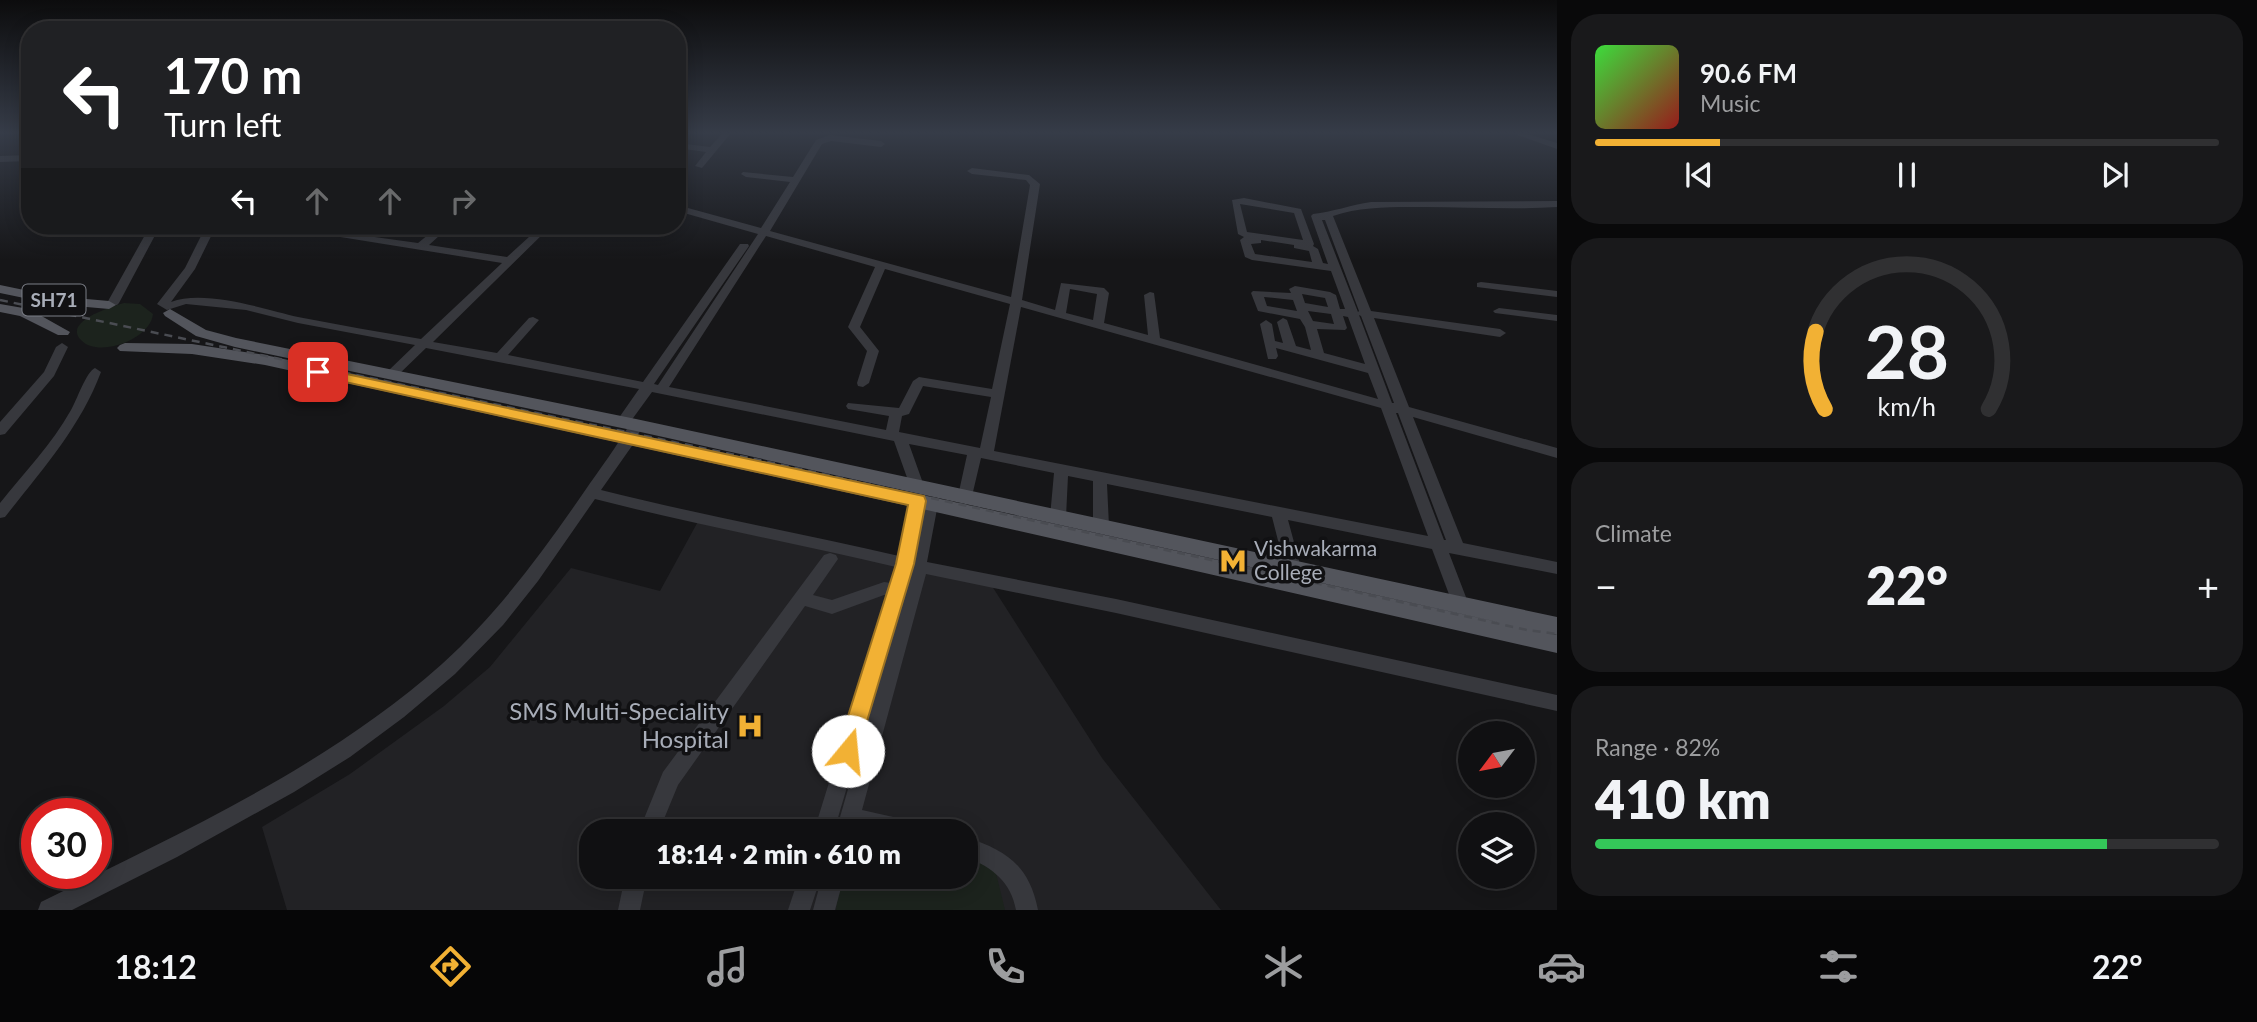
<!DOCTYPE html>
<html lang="en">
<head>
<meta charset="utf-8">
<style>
  :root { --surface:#101012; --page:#19191b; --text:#f1f3f6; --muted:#9c9d9f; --line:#303032; --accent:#f2b134 }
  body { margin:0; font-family:Lato,sans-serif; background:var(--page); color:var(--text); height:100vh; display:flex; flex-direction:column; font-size:26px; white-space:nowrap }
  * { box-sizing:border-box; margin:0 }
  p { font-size:23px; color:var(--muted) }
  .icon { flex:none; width:38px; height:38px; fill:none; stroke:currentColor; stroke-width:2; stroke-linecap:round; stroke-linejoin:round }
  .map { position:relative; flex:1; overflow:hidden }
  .side { display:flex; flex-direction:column; gap:14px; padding:14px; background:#09090a; width:700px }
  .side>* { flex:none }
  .banner { position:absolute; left:21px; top:21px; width:665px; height:214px; border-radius:28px; box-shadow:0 4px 18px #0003,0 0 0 2px var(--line); background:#202124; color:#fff; overflow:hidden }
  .needle { width:46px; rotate:238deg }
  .controls { position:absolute; left:1458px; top:721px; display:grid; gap:14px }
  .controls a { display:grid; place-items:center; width:77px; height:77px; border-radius:50%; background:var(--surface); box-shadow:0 4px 18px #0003,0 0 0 2px var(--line); font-size:35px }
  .speed { position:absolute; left:21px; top:798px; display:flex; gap:14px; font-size:35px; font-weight:700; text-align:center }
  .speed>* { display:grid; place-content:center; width:91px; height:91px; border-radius:50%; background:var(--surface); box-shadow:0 4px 18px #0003,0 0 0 2px var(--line); line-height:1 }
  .speed .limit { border:10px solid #d22; background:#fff; color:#111 }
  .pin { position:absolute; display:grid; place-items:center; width:60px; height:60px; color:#fff; margin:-30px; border-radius:14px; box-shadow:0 4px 10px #0006 }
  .me { position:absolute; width:77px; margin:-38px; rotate:17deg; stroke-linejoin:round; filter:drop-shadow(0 0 5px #0008) }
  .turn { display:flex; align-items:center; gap:24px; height:147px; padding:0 28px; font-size:32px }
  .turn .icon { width:91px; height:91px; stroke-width:2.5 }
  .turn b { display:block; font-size:49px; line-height:60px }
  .lanes { display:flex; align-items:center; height:66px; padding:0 28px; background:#0003; justify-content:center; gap:35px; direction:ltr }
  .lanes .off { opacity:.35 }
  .big { font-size:52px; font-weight:800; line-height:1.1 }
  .side .tile { flex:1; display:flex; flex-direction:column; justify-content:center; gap:10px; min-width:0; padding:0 24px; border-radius:28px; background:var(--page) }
  .side .dial { align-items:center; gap:0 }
  .dial svg { height:182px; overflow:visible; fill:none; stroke:var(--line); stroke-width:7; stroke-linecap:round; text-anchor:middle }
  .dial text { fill:var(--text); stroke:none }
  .song { display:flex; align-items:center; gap:21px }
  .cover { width:84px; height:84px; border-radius:10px; background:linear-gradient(135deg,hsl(120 70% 55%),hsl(0 70% 35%)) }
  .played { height:7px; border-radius:4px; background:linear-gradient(90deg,var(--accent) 20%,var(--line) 20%) }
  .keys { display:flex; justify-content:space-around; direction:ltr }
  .heat { display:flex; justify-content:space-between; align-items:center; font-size:38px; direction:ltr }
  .charge { height:10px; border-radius:5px; background:linear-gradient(90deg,#34c759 82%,var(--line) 0) }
  .trip { position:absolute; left:579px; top:819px; width:399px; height:70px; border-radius:28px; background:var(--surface); box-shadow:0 4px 18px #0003,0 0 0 2px var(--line); font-weight:800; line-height:70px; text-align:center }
  .tabs { display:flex; height:112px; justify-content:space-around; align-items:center; background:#060607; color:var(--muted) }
  .tabs .icon { width:49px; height:49px }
  .tabs .current { color:var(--accent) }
  .tabs b { font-size:32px; color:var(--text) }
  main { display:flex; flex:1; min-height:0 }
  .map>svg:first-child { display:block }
  .built { fill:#222225; fill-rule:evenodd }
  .green { fill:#1c231d }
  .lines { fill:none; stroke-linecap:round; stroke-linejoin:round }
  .minor { fill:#37383d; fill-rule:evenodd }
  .major { fill:#53555c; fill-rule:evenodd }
  .rail { stroke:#4a4c52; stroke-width:2.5; stroke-dasharray:8 6; stroke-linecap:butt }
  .route { fill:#f2b134; stroke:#9d7322; stroke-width:2 }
  .labels { text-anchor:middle; stroke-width:7; stroke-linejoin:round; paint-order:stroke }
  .shield { fill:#111113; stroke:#7b7e86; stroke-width:2 }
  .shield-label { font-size:19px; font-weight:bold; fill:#a8adb8 }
  .poi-label { font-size:21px; fill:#a8adb8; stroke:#111113; text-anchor:start }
  .near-poi-label { font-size:24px; fill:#a8adb8; stroke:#111113; text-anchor:end }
</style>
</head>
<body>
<main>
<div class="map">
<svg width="1557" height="910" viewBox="0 0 1557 910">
  <rect width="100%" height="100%" fill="#161618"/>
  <path class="built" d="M701,516L990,583L1102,758L1221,910H287L262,827L350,774L444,706L490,667L571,568L660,591ZM592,831H966V877H592Z"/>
  <path class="green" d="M124,303L140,304L153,314C151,339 98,359 81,340C62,321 114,306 124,303Z
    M966,844L994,865L1005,910H836L841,877H966Z"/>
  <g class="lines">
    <path class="minor" d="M723,133H731L702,168L695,166L706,152L677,148L678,143L710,147Z
      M1512,133H1524L1557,143V149Z
      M830,135L881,141L885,144L881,147L831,141L822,144L770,231L1011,297L1030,185L1026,180L972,174L967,171L972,168L1029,175L1040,184L1022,300L1055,310L1061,283L1104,288L1109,293L1104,323L1148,335L1144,295L1150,292L1154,293L1160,338L1378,399L1368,373L1276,348L1278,356L1276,359H1268L1260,324L1266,320L1272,324L1275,341L1283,343L1277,322L1283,318L1287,320L1296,346L1311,350L1305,327L1300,319L1258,311L1251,293L1253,291L1291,293L1289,289L1295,286L1330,292L1336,295L1340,309H1345L1331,271L1252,260L1245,257L1240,240L1244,237L1238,234L1232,200L1244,198L1301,209L1314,244L1313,246L1318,249L1323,263L1328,264L1311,216L1313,214C1332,212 1351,205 1371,202L1557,201V207C1513,210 1469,207 1425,207C1394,207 1362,206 1333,216L1371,311L1500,329L1506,333L1500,337L1374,318L1409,407L1557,448V458L1413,417L1463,543L1557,562V574L1449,553L1469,605L1467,610L1461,612L1455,610L1453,605L1432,549L1288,520L1301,568L1299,572L1293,574L1287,572L1285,568L1272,517L1107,484L1109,526L1106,530H1096L1093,526V481L1068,476L1066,517L1063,521H1053L1050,517L1054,473L981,458L972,496L970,500H960L958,496L967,455L909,444L924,486L917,491L910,486L894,441L652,392L628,425L623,426L616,422L639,389L426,348L395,378H387L385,375L387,372L415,345L298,323L246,310L186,304L167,310L157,304L185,268L206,226H216L195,269L171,302C204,289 264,309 298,317C339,325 380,332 421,339L502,263L328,235L324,234V230L418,243L439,226H450L429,245L507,257L541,226H551L433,342L497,353L529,318L533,317L539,320L508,355L643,382L740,244H748L749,246L654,384L658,385L758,234L677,211V205L761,228L790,182L746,177L741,174L743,172L793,177L816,140ZM1240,204L1294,213L1303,240L1247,232ZM1322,220H1325L1359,311L1358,312ZM766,236L875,267L848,327L867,351L857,383L858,386L863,387L869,383L879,351L860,327L885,269L1010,304L992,389L919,377L913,381L899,408L848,403L846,406L848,409L889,416L886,430L669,387ZM1261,240L1294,245V248L1309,251L1312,262L1255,254L1251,244L1261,243ZM1070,289L1097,294L1093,320L1066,313ZM1302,294L1325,298L1328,307L1305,303ZM1264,297L1293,300L1297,311L1267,306ZM1021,307L1381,408L1428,536L994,451ZM1308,311L1331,314L1334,324L1313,321ZM1359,315L1361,316L1394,403H1392ZM1343,316L1348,317L1365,364L1324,353L1317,329L1345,330L1347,328ZM923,386L991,397L980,448L899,432L902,416L909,414ZM1396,413H1398L1446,540H1444Z
      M30,155V161L0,162V156Z
      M150,226H160L119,303L117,305H109L107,303Z
      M1481,282L1557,291V297L1477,287V283Z
      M1499,308L1557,315V321L1495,313L1493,311Z
      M62,343L68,347L54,376L5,434L0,435V422L44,372L56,347Z
      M95,368L101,372C80,428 41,471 5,517L0,518V503C24,473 52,444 71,410C77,400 86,372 95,368Z
      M636,421L643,425L634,443L601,490C700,515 800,533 899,556L911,501L913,497H923L925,501L931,499L936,500L938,504L927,562L1116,599L1557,695V711L1116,613L926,574L862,810L911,821L918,824L921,831H836L903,598L834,831H814L887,595H884L832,614L805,606L678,785L659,831H639L663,772L824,555L830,553L836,555L838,559L813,595L832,600L884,582L891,583L896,567C796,543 695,525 595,499L538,581L503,625L455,674L404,717L350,757L294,792L177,857L72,910H38L41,902C180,833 325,768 442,664C498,613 542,553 584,492C600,469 617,446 631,422Z
      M966,837C1007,851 1029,865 1038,910H1016C1011,882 992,867 966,857Z
      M625,877H647L640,910H618Z
      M799,877H821L810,910H788Z
      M822,877H844L835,910H813Z"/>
    <path class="major" d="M0,285L53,296L109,301L116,305L109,309L53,304L0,293Z
      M0,304L29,309L70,332L68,335H58L20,316L0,312Z
      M170,309L206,330L236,338L636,419L1557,617V635L636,431L235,347L196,336L165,316L163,313Z
      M125,343L192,344L265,355L918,494L1557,635V653L918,508L265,365L192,354L120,351L117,348L120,345Z"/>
    <path class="rail" d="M0,300L764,461L1527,630L1557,634"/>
  </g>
  <linearGradient id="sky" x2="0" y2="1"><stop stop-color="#0c0c0d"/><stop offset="0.51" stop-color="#363c48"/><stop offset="1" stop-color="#363c48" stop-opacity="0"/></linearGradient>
  <rect width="1557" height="260" fill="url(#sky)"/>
  <path class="route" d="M318,368L924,496L926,501L914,564L856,758L848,761L840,758L837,751L896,564L908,505L313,375V369Z"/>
  <defs>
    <g id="metro-bare" transform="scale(2.1)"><path d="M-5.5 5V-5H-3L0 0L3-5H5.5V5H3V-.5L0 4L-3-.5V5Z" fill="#f2b134" stroke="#111113" stroke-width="2.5" paint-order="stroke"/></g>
    <g id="hospital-bare" transform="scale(2.1)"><path d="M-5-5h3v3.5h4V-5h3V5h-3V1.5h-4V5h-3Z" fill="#f2b134" stroke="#111113" stroke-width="2.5" paint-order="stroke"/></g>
  </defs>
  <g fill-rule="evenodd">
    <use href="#metro-bare" x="1233" y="561"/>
    <use href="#hospital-bare" x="750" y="726"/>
  </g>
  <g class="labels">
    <rect class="shield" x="22.5" y="284.5" width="63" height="31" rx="5"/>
    <g class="shield-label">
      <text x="54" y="307">SH71</text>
    </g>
    <g class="poi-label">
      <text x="1254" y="556">Vishwakarma<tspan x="1254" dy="24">College</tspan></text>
    </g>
    <g class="near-poi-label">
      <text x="729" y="720">SMS Multi-Speciality<tspan x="729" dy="28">Hospital</tspan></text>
    </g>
  </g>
</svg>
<div class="controls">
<a><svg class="needle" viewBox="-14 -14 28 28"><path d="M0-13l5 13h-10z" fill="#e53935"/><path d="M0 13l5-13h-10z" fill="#9c9d9f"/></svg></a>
<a><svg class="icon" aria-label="layers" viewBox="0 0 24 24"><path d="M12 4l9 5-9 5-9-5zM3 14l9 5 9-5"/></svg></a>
</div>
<div class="speed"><div class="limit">30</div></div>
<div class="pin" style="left:318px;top:372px;background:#d93025"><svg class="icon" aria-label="arrive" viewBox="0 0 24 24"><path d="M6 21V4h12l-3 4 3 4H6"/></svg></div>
<svg class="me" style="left:848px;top:751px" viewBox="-20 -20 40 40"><circle r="19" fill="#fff"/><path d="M0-13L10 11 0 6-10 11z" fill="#f2b134"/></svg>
<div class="trip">18:14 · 2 min · 610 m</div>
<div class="banner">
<div class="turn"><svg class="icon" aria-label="left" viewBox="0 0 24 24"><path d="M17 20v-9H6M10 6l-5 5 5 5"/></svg><div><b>170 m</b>Turn left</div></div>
<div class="lanes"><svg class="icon" aria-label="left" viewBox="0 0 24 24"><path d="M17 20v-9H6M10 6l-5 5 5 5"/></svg><svg class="icon off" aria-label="ahead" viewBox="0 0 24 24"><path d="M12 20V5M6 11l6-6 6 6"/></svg><svg class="icon off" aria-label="ahead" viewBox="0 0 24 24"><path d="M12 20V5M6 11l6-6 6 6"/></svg><svg class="icon off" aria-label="right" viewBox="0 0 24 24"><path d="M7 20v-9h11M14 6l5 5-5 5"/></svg></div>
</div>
</div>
<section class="side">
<div class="tile">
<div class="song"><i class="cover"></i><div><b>90.6 FM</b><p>Music</p></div></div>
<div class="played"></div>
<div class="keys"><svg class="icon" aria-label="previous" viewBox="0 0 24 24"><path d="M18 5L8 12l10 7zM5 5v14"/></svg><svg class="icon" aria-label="pause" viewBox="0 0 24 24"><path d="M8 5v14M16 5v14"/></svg><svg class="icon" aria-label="next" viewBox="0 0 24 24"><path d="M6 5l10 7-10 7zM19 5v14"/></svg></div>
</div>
<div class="tile dial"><svg viewBox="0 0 100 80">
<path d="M14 69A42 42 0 1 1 86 69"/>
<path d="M14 69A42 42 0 0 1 10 35" stroke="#f2b134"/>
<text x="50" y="56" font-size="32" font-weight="700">28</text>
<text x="50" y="72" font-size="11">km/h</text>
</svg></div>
<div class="tile"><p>Climate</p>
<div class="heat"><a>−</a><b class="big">22°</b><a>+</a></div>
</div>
<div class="tile"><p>Range · 82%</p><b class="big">410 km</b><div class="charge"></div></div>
</section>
</main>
<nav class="tabs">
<b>18:12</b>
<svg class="icon current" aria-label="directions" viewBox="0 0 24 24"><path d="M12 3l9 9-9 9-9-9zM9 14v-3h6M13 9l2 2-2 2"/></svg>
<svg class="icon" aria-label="music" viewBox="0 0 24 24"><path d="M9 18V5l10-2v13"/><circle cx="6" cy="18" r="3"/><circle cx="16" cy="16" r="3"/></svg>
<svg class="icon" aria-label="phone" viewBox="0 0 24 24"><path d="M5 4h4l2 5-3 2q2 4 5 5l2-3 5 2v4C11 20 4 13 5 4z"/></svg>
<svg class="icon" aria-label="climate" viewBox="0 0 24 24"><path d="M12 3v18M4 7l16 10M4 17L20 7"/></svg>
<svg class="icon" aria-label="car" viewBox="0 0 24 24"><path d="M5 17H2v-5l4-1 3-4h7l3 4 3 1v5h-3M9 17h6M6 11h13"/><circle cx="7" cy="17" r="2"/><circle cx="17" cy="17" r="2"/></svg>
<svg class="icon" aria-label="filters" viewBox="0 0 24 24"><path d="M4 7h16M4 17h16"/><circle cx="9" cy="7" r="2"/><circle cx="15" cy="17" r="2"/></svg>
<b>22°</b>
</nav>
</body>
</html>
